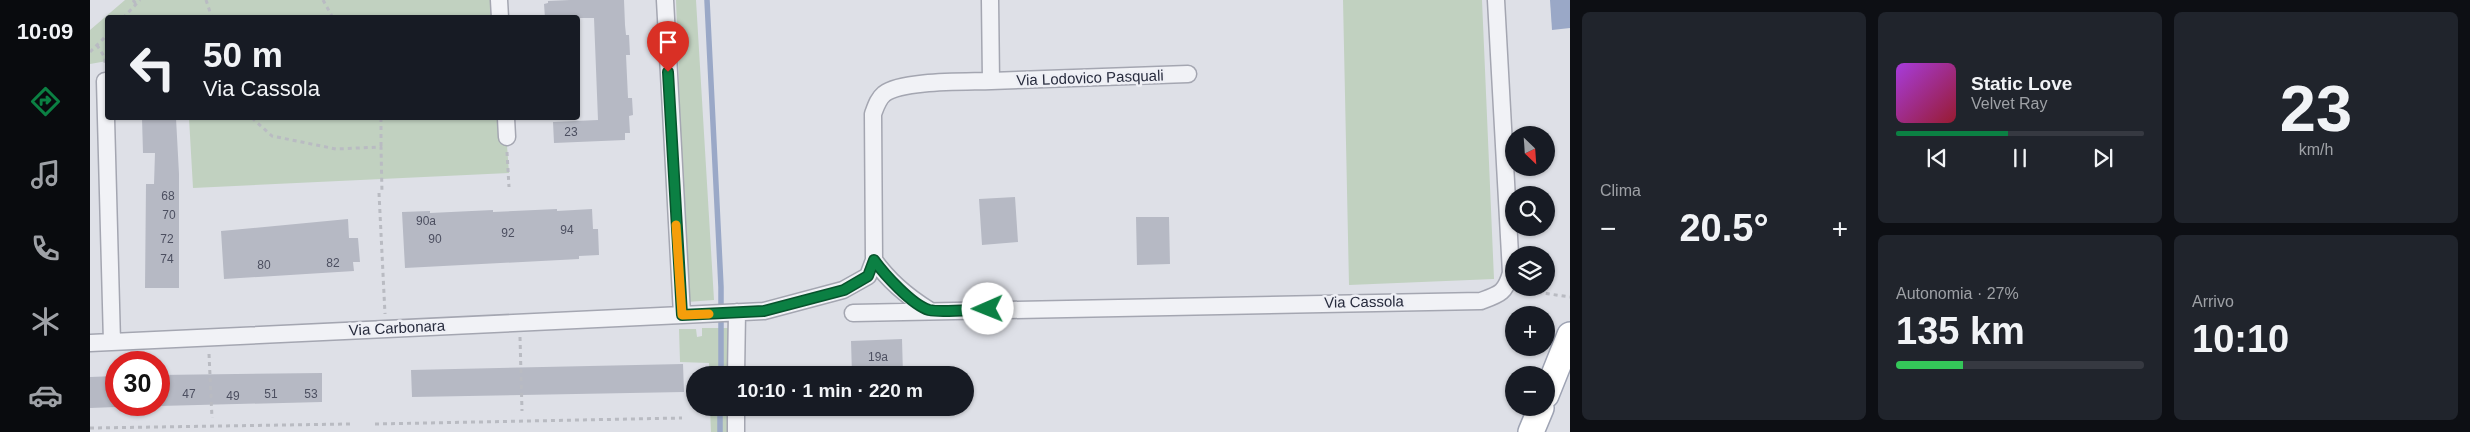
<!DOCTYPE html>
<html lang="it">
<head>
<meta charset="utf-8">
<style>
  :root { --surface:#171b24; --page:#20242c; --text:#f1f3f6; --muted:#9ea1a6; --line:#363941; --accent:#0b8043 }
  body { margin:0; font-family:Arial,sans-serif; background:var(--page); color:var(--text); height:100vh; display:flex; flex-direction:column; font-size:19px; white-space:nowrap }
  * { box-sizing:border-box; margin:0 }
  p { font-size:16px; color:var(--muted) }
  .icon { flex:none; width:28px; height:28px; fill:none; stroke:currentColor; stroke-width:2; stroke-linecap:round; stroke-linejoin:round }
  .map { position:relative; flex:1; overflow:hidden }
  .drawer { display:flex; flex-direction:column; gap:12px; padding:12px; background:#0d0f14; width:900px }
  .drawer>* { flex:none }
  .top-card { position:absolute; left:15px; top:15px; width:475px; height:105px; border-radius:5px; box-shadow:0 1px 4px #0004; background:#171b24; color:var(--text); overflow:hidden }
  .needle { width:32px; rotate:155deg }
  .tools { position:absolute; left:1415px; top:126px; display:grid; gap:10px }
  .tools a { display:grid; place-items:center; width:50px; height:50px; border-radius:50%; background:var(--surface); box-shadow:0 1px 4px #0004; font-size:25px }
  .speed { position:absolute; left:15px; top:351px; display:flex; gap:10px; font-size:25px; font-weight:700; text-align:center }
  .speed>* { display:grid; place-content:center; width:65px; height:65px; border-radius:50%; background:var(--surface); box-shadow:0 1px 4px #0004; line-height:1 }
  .speed .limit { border:8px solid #d22; background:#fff; color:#111 }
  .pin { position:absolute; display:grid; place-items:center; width:42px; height:42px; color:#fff; margin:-51px -21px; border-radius:50% 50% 50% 0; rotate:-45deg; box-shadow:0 0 5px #0007 }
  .pin .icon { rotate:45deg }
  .me { position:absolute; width:55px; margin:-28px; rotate:269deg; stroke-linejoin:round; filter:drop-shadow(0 0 4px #0008) }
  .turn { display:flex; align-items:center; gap:18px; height:105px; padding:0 15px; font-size:22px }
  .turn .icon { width:65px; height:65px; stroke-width:2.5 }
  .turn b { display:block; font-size:35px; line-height:42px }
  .big { font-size:38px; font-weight:700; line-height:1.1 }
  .drawer .tile { flex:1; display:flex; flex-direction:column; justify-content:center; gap:8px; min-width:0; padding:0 18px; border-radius:8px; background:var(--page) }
  .drawer .dial { align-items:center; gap:0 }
  .dial b { font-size:65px; line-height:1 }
  .song { display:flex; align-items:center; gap:15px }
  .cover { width:60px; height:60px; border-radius:8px; background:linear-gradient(135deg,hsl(280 70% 55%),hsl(350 70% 35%)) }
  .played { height:5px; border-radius:2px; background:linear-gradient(90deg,var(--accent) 45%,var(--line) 45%) }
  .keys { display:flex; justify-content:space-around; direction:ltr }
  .heat { display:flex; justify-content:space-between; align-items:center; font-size:28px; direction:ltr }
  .charge { height:8px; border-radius:4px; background:linear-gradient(90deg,#34c759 27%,var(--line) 0) }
  .drawer .tiles { flex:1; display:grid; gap:12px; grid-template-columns:repeat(3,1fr) }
  .tile:first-child { grid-row:span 2 }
  .trip { position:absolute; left:596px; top:366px; width:288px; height:50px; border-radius:25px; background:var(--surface); box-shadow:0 1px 4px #0004; font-weight:700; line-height:50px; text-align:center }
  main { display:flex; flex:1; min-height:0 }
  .dock { display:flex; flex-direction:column; width:90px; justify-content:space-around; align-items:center; background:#090b0e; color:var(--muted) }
  .dock .icon { width:35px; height:35px }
  .dock .selected { color:var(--accent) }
  .dock b { font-size:22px; color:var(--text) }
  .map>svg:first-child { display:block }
  .green { fill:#c1d1c0 }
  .water { fill:#9aa8c7 }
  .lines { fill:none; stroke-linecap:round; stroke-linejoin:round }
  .stream { stroke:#9aa8c7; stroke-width:5.5 }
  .building { fill:#b6b9c4 }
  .minor-casing { stroke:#a4a6b1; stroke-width:19 }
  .primary-casing { stroke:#9ea3b3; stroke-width:28 }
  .path { stroke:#b9bbc2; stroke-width:3; stroke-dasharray:4 4; stroke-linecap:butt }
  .minor { stroke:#f1f2f6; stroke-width:16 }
  .primary { stroke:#fff; stroke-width:25 }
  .route-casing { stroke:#07532c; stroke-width:12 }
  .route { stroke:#0b8043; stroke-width:9 }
  .slow { stroke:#f59e0b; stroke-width:9 }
  .labels { text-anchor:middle; stroke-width:5; stroke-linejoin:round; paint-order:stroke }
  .number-label { font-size:12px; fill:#4c4f60 }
  .street-label { font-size:15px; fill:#282c3e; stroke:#eeeff5 }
</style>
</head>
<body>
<main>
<nav class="dock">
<b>10:09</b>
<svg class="icon selected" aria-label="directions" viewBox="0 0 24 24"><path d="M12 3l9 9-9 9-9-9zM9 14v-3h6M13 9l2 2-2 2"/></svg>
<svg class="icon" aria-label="music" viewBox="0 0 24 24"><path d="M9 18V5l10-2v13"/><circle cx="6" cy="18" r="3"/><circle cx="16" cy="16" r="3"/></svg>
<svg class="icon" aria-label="phone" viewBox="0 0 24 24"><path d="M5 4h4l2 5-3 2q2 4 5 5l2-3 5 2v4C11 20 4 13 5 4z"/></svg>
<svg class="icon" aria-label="climate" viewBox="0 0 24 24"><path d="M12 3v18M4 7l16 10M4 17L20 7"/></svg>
<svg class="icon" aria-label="car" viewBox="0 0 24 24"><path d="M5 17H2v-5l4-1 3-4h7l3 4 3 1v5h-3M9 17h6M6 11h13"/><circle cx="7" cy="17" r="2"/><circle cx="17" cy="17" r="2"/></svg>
</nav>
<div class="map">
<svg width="1480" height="432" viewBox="0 0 1480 432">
  <rect width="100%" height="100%" fill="#dee0e7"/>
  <path class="green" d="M35,0H409V18H18L17,61L0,64V30Z
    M586,0H606L624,300L597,302Z
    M1253,0H1392L1404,279L1259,285Z
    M99,118H415L419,173L103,188Z
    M612,328H640L639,375H619V363L590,362L589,329H606L607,337L612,336Z
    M620,408H639V432H621Z"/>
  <path class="water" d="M1460,0H1480V28L1462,30Z"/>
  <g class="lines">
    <path class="stream" d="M617,0L631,287V375
      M630,432V408"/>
  </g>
  <path class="building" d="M480,0H534L535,25L536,35H539L540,55H536L538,98H542L543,115L539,116L540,133H535V140L464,143L463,122L508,120L504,18H455L454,4L458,3V1Z
    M52,118H86L89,174V288H55L56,184H64L65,153H53Z
    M925,197L928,242L892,245L889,199Z
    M467,209V211L502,209L503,229H508L509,255L489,256V259L315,268L312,212L340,211V213L403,210V212Z
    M1046,217H1079L1080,264L1047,265Z
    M258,219L259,238H268L270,262H263L264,271L134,279L131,231Z
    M812,339L813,375H762L761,341Z
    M593,364L594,392L322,397L321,370Z
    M232,373V402L69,406V375Z
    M26,376V407L0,408V377Z"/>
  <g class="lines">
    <g class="minor-casing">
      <path id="minor" d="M409,0L410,18
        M15,81L22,342
        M901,81L1098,74
        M416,118L417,137
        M784,260L783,114C786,106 788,99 794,94C812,80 877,82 901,81L900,0
        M763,313L1391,301C1410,294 1415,293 1421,273L1406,0
        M592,315L674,311L753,290L778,276L784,260C798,280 818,297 839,310
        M0,343L592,315L575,0
        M646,375L647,312
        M646,432V408"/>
    </g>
    <g class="primary-casing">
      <path id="primary" d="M1456,395L1480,335
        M1441,432L1451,408"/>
    </g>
    <path class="path" d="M43,0L46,4
      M116,0L122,18
      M233,0L243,18
      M33,18L50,0
      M7,45L15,58V65
      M0,52L18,34
      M162,118L182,136L246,149L291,147L292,193
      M291,118V147
      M417,152L419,187
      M289,193L295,314
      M1432,290L1480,297
      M430,337L432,411
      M119,354L122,418
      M285,424L592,418
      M0,428L260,424"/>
    <use href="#minor" class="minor"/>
    <use href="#primary" class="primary"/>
  </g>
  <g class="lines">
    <g class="route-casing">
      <path id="route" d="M578,72L592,315L674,311L754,290L778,276L784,260C794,274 822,305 839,310C852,313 884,309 898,309"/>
    </g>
    <use href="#route" class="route"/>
    <path class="slow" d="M586,225L592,315L619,314"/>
  </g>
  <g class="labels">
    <g class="number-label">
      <text x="481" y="136">23</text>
      <text x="78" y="200">68</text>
      <text x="79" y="219">70</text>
      <text x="336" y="225">90a</text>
      <text x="477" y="234">94</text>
      <text x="418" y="237">92</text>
      <text x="77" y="243">72</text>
      <text x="345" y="243">90</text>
      <text x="77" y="263">74</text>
      <text x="243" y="267">82</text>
      <text x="174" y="269">80</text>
      <text x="788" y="361">19a</text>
      <text x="99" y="398">47</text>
      <text x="181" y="398">51</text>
      <text x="221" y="398">53</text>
      <text x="143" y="400">49</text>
    </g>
    <g class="street-label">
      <text transform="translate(1000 78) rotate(-2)" y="5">Via Lodovico Pasquali</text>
      <text transform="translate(1274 302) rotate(-1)" y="5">Via Cassola</text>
      <text transform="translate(307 328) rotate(-3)" y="5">Via Carbonara</text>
    </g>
  </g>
</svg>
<div class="tools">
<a><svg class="needle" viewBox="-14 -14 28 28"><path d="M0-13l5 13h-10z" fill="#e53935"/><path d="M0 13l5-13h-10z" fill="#9ea1a6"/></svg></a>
<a><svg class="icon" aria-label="search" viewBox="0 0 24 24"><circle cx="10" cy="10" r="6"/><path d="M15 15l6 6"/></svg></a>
<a><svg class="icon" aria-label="layers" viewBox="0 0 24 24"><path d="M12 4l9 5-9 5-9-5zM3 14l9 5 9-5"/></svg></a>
<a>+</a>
<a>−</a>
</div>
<div class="speed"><div class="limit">30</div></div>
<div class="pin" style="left:578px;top:72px;background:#d93025"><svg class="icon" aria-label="arrive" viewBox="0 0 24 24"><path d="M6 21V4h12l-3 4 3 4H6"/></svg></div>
<svg class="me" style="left:898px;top:309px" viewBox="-20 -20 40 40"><circle r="19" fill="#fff"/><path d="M0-13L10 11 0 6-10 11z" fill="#0b8043"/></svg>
<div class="trip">10:10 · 1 min · 220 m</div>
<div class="top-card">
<div class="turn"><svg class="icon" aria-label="left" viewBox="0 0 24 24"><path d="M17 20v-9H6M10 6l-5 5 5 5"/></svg><div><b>50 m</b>Via Cassola</div></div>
</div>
</div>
<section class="drawer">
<div class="tiles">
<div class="tile"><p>Clima</p>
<div class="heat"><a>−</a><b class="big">20.5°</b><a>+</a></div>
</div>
<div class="tile">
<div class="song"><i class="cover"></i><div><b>Static Love</b><p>Velvet Ray</p></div></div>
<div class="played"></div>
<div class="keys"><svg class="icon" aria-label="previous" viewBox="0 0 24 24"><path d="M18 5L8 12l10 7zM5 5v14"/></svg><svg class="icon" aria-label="pause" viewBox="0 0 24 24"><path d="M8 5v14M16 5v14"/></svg><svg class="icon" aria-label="next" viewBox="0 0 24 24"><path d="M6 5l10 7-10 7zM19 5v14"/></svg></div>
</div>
<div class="tile dial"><b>23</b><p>km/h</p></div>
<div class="tile"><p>Autonomia · 27%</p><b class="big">135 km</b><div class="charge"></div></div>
<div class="tile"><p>Arrivo</p><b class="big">10:10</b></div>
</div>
</section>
</main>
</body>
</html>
